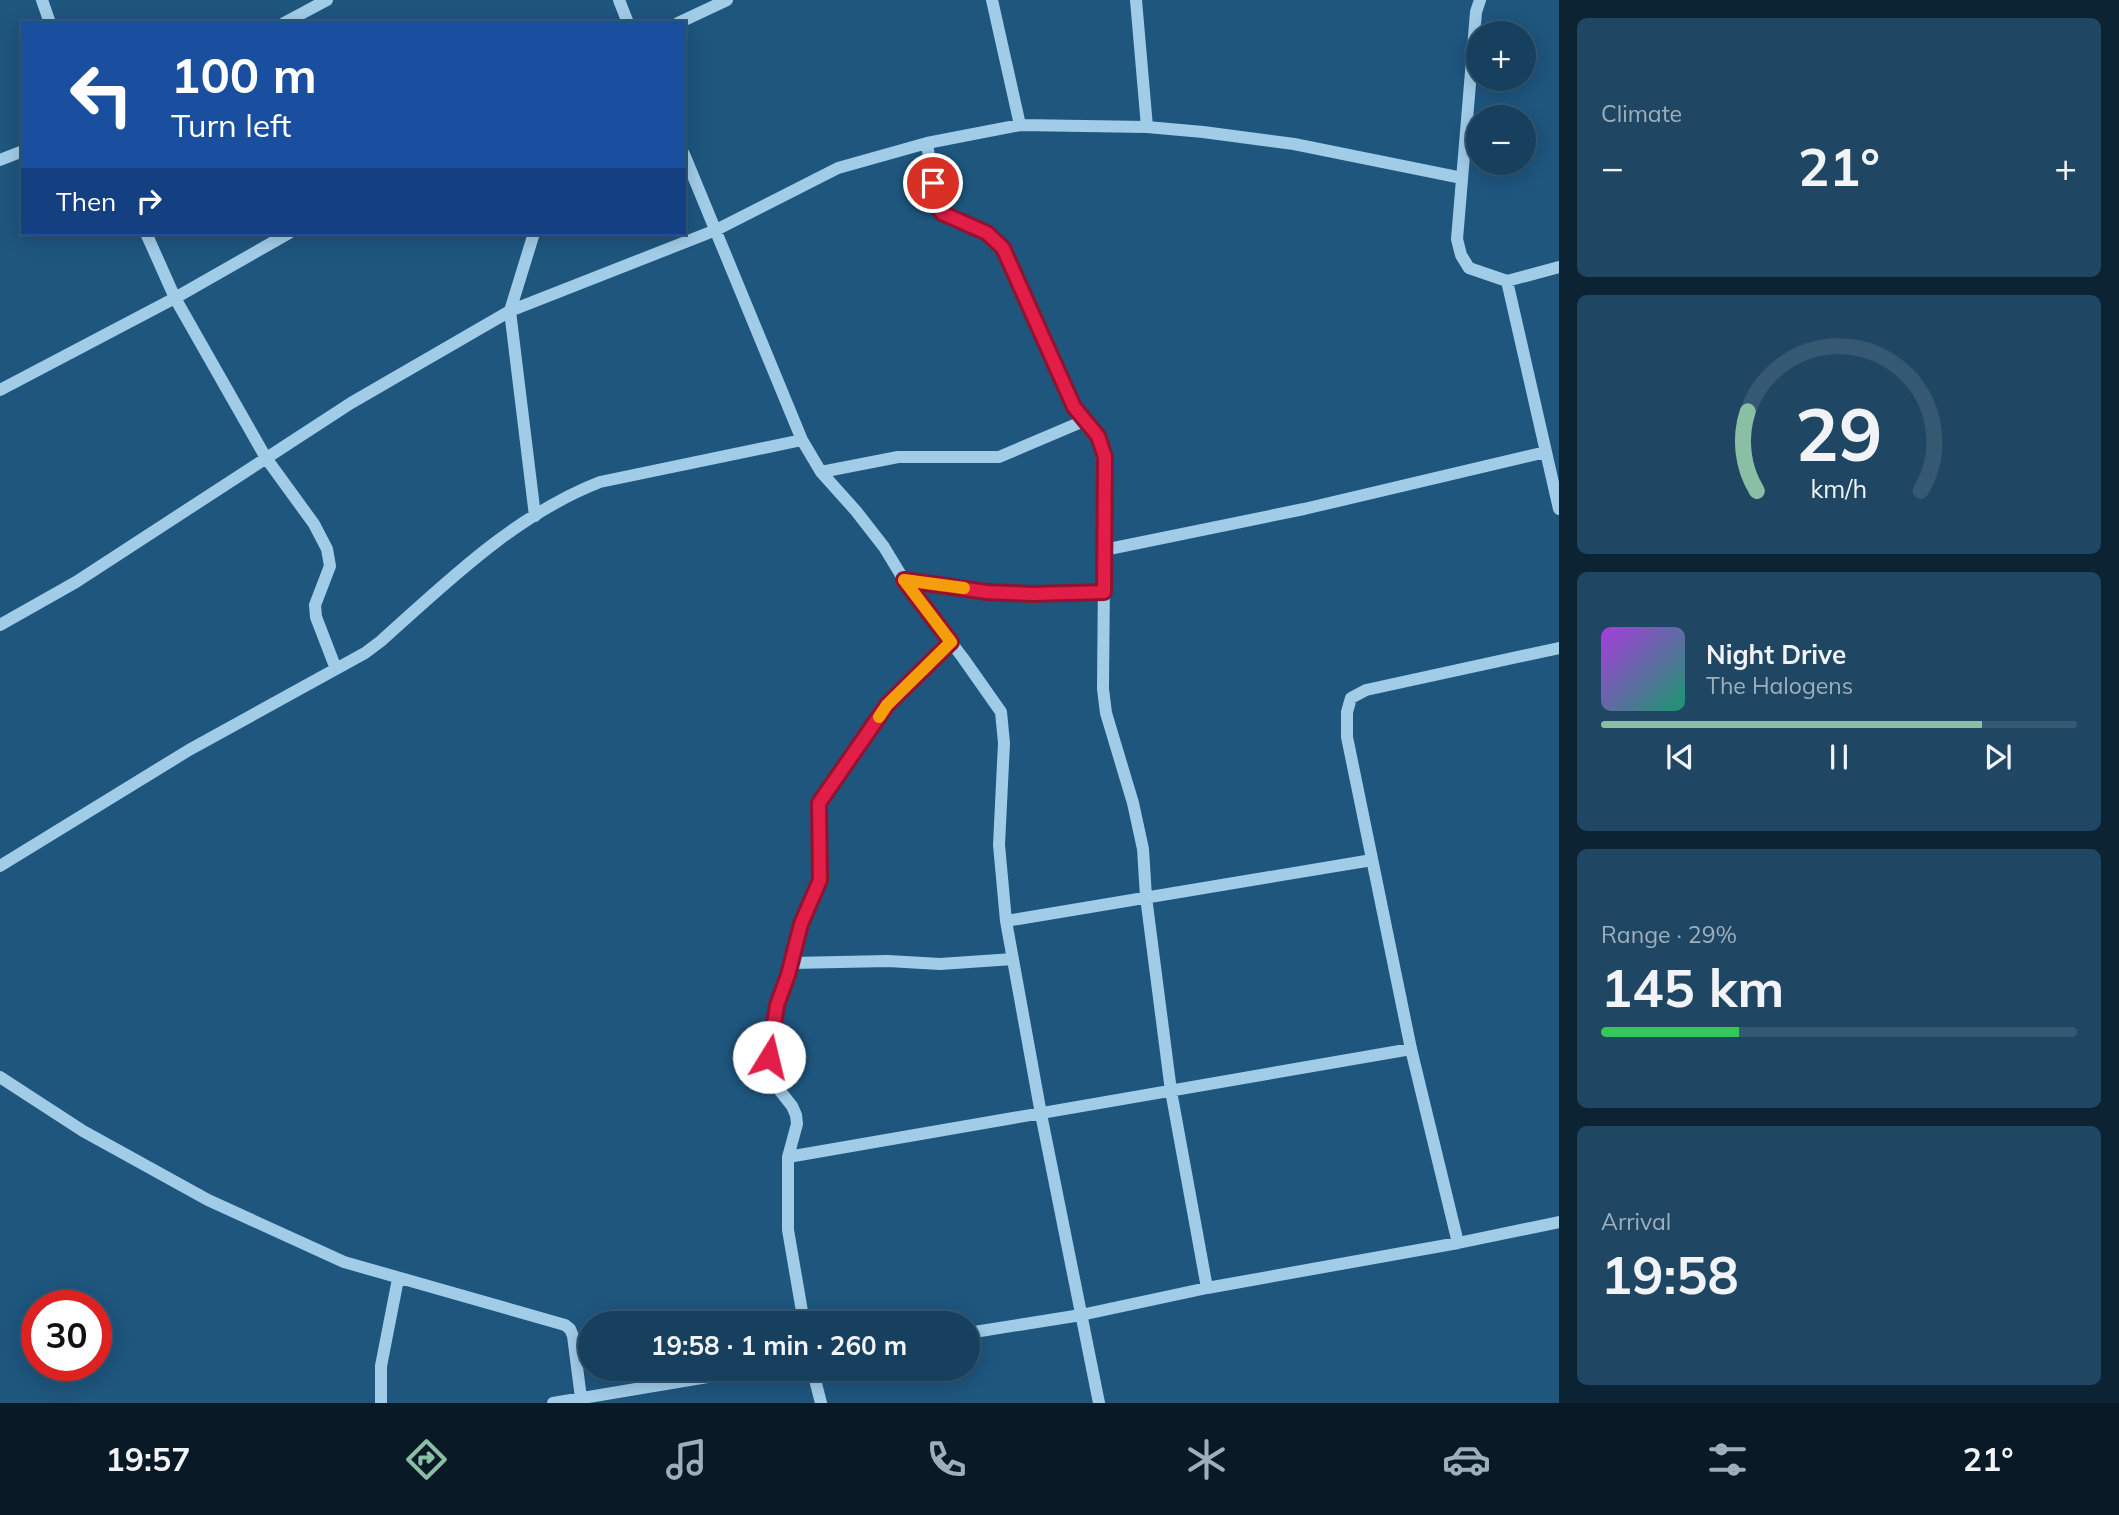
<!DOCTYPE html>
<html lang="en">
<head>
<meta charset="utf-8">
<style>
  :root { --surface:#16405e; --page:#1f4764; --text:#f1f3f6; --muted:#9eafbc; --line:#355973; --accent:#8abfa5 }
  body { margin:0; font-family:Mulish,sans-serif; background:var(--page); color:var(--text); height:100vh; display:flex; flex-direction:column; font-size:26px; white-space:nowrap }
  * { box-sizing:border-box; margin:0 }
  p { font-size:23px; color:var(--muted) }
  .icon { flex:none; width:38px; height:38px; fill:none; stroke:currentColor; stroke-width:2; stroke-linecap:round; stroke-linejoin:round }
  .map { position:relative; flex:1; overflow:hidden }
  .details { display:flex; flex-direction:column; gap:18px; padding:18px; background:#0c2334; width:560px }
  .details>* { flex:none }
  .guide { position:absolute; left:21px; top:21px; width:665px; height:214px; border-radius:0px; box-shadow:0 4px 18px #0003,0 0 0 2px var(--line); background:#1a4fa0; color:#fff; overflow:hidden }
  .buttons { position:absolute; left:1466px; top:21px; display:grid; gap:14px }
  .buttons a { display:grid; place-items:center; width:70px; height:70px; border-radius:50%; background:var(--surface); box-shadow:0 4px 18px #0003,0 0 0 2px var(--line); font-size:35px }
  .speed { position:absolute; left:21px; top:1290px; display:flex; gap:14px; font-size:35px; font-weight:700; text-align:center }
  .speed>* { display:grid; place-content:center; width:91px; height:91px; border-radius:50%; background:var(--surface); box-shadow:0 4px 18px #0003,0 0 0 2px var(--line); line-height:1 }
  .speed .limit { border:10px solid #d22; background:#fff; color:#111 }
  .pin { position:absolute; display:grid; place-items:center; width:60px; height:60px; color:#fff; margin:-30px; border:4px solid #fff; border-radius:50%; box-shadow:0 2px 7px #0007 }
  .me { position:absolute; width:77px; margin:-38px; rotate:9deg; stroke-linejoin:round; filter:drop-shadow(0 0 5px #0008) }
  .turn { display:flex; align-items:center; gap:24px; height:147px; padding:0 35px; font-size:32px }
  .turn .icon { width:91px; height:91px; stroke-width:2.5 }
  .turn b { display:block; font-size:49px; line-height:60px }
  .then { display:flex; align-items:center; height:66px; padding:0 35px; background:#0003; gap:14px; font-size:26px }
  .big { font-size:52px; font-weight:700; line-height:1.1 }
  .details .card { flex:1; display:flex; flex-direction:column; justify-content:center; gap:10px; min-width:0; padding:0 24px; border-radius:10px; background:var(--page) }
  .details .dial { align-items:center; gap:0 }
  .dial svg { height:182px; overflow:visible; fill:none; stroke:var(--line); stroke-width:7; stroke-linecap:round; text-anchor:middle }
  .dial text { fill:var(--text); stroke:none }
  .song { display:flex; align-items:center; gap:21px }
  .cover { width:84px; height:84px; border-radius:10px; background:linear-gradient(135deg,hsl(280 70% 55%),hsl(160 70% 35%)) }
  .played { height:7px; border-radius:4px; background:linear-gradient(90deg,var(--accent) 80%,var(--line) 80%) }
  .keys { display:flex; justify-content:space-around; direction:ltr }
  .heat { display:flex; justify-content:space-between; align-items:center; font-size:38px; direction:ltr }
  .charge { height:10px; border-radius:5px; background:linear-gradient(90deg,#34c759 29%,var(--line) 0) }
  .trip { position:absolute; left:578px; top:1311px; width:402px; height:70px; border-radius:35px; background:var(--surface); box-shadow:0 4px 18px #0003,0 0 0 2px var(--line); font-weight:700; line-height:70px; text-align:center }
  .menu { display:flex; height:112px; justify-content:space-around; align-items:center; background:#091a26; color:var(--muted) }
  .menu .icon { width:49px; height:49px }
  .menu .selected { color:var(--accent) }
  .menu b { font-size:32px; color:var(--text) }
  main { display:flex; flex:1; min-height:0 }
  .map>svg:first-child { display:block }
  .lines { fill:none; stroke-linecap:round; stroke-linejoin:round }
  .minor { stroke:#a1cce8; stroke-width:12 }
  .route-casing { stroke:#92132f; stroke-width:18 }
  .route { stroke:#e11d48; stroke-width:12 }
  .slow { stroke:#f59e0b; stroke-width:12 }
</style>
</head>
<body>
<main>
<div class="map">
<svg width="1559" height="1403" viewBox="0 0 1559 1403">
  <rect width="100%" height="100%" fill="#1e567e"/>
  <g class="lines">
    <path class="minor" d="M42,0L50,23
      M619,0L628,23
      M992,0L1020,125
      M1136,0L1147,127
      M1480,0L1476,12L1457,239L1461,255L1469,268L1507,281L1559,267
      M284,23L327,0
      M678,23L727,0
      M927,143L936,204L942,213L987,233L1003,248L1074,406L1098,436L1105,457L1103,689L1106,713L1133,803L1143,849L1146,897L1171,1091L1207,1288
      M684,154L802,440L821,472L856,511L884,547L904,580L963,658L1001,712L1004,743L999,845L1006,921L1041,1114L1099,1403
      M0,160L23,151
      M146,233L175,298L266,458L314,524L327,549L330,566L315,605L316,617L336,669
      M534,233L510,311L535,516
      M1507,281L1559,509
      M0,390L175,298L289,233
      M821,472L898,457H999L1086,420
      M1104,550L1304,509L1546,452
      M904,580L987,592L1032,594L1104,592
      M0,625L76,582L351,403L510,311L716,230L838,168L927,143L1020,125L1147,127L1203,132L1294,144L1462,178
      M0,866L189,750L365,653L381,641C448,581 515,515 600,482L802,440
      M1006,921L1372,860
      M791,963L888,961L940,964L1013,959
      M0,1077L83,1131L208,1200L344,1262L565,1325L570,1329L573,1336L581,1398
      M788,1157L1411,1049
      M1458,1243L1411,1049L1347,737V712L1351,698L1366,690L1559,648
      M804,1323L788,1230V1157L797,1124L796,1115L792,1106L777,1087L771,1072L769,1057L777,1005L788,975L801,924L820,880L819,803L887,705L951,642
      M968,1333L1081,1315L1207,1288L1458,1243L1559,1222
      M812,1368L821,1403
      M381,1403V1366L398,1279
      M553,1403L761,1368"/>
  </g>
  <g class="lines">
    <g class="route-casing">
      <path id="route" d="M769,1057L777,1005L788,975L801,924L820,880L819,803L887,705L951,642L904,580L987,592L1032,594L1104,592L1105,457L1098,436L1074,407L1003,248L987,233L942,213L936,204L933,183"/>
    </g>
    <use href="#route" class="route"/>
    <path class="slow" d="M879,717L887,705L951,642L904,580L964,588"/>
  </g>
</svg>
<div class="buttons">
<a>+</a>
<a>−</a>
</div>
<div class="speed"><div class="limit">30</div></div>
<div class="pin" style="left:933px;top:183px;background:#d93025"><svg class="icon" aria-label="arrive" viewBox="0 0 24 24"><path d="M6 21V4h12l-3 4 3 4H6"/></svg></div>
<svg class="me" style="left:769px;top:1057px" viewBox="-20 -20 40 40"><circle r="19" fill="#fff"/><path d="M0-13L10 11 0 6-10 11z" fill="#e11d48"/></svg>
<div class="trip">19:58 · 1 min · 260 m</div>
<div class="guide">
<div class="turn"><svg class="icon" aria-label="left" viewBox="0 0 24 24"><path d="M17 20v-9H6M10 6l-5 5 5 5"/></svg><div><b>100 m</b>Turn left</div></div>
<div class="then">Then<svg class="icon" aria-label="right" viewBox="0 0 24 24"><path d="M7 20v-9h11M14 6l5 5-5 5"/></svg></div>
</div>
</div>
<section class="details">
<div class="card"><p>Climate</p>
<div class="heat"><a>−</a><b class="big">21°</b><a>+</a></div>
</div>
<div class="card dial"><svg viewBox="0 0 100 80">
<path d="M14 69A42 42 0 1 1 86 69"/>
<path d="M14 69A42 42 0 0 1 10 34" stroke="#8abfa5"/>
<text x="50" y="56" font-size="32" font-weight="700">29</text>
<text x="50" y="72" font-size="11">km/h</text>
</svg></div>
<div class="card">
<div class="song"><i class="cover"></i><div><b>Night Drive</b><p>The Halogens</p></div></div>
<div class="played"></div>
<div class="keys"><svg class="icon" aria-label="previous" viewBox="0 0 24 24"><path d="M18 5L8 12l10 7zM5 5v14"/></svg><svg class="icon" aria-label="pause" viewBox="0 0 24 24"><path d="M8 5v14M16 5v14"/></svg><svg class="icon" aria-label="next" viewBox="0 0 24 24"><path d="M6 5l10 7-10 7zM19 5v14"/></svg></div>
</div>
<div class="card"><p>Range · 29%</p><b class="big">145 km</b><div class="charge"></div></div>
<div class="card"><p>Arrival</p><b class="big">19:58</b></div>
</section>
</main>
<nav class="menu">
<b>19:57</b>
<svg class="icon selected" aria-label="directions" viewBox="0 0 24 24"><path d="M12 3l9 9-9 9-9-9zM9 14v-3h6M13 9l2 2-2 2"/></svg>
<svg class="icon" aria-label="music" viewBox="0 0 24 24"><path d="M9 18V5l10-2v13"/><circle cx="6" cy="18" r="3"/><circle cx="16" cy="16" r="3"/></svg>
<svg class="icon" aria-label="phone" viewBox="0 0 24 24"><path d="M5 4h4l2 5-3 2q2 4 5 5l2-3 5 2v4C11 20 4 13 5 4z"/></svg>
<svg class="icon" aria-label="climate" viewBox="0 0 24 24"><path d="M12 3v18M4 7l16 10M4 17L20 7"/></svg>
<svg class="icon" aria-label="car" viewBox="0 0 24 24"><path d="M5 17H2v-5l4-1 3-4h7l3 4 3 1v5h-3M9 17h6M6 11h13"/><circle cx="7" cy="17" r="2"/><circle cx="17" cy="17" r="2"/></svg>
<svg class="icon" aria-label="filters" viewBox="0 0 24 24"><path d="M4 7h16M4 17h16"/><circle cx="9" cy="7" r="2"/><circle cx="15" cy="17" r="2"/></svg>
<b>21°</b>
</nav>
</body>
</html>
